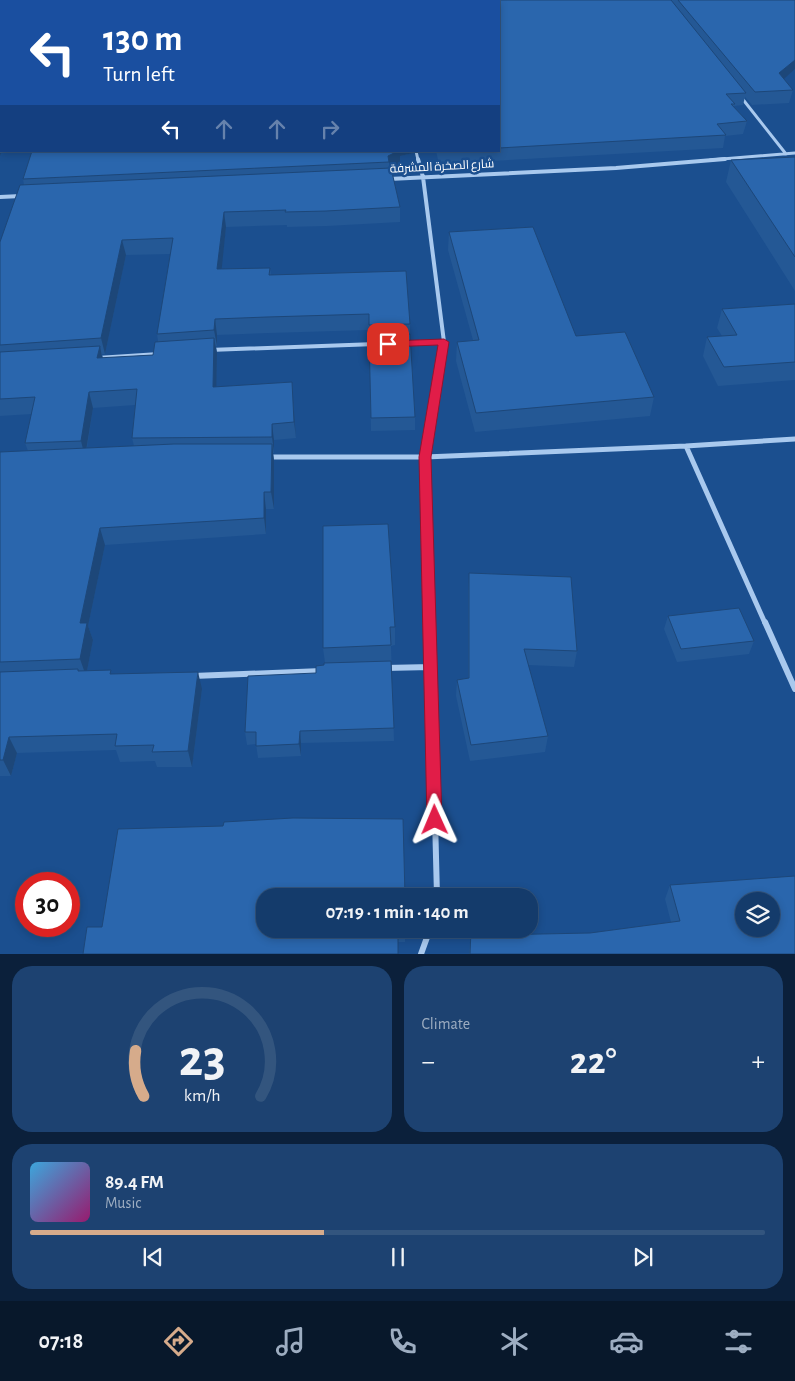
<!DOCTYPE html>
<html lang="en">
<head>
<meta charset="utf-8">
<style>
  :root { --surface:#143b6b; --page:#1d4271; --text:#f1f3f6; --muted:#9dadc1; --line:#33557e; --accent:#d6ab8b }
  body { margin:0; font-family:"Alegreya Sans",Cairo,sans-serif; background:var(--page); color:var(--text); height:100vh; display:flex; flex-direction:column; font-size:19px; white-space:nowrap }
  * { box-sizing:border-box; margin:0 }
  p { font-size:16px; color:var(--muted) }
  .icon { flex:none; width:28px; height:28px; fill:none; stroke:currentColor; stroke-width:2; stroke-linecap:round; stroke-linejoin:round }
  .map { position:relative; height:954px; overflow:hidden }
  .side { display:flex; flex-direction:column; gap:12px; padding:12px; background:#0b203b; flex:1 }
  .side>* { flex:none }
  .hud { position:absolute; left:0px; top:0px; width:500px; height:152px; box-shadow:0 2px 8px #0003,0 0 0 1px var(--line); background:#1a4fa0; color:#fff; overflow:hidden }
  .tools { position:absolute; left:735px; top:892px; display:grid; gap:10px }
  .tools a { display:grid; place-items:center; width:45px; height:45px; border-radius:50%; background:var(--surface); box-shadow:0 2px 8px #0003,0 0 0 1px var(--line); font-size:25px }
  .speed { position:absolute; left:15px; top:872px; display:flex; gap:10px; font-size:25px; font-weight:700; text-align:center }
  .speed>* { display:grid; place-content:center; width:65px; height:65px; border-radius:50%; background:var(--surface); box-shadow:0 2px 8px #0003,0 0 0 1px var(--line); line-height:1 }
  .speed .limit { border:8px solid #d22; background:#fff; color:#111 }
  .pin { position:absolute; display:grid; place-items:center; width:42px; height:42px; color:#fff; margin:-21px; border-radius:10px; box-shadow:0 2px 8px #0006 }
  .me { position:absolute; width:55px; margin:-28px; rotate:359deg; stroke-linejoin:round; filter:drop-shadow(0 0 4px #0008) }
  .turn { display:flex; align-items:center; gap:18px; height:105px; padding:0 20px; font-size:22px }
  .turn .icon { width:65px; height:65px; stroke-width:2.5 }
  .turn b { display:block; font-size:35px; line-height:42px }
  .lanes { display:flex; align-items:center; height:48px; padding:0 20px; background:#0003; justify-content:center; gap:25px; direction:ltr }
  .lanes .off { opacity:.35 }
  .big { font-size:38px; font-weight:700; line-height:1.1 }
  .side .card { flex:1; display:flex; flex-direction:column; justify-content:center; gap:8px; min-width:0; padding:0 18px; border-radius:20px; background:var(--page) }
  .side .dial { align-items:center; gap:0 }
  .dial svg { height:130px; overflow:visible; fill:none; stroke:var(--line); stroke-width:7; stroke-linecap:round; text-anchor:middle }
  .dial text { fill:var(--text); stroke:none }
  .song { display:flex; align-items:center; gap:15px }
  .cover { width:60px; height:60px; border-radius:8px; background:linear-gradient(135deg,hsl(200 70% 55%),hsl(320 70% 35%)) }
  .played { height:5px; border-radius:2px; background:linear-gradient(90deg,var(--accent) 40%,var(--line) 40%) }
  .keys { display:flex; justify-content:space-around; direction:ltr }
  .heat { display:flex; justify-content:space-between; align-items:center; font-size:28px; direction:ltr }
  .side .tiles { flex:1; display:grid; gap:12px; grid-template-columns:1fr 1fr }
  .card:last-child { grid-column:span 2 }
  .trip { position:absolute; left:256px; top:888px; width:282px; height:50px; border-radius:20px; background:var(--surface); box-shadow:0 2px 8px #0003,0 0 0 1px var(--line); font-weight:700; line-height:50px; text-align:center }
  .dock { display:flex; height:80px; justify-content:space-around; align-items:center; background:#08182b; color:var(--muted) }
  .dock .icon { width:35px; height:35px }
  .dock .on { color:var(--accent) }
  .dock b { font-size:22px; color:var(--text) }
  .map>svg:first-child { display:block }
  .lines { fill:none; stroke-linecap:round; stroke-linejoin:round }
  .minor-far3 { stroke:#a9c9ee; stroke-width:3 }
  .minor-far2 { stroke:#a9c9ee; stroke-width:4 }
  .minor-far1 { stroke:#a9c9ee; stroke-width:5 }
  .minor { stroke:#a9c9ee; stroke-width:6 }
  .wall { fill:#245895; fill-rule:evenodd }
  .shaded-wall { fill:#1d4779 }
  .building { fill:#2a66ad; stroke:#1d4779; fill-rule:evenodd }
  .route { fill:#e11d48; stroke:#92132f }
  .labels { text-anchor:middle; stroke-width:5; stroke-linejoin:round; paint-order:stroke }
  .far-street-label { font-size:12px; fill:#fff; stroke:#1b4f8f }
</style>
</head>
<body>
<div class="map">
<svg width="795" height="954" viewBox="0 0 795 954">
  <rect width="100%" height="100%" fill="#1b4f8f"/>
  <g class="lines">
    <path class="minor-far3" d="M741,97L786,154
      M416,151L418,160
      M710,160L795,153"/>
    <path class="minor-far2" d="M418,159L423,177L444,342L440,364
      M389,179L616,168L725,159
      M0,197L21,196
      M404,343L444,342
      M209,350L376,344
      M97,358L159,354"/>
    <path class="minor-far1" d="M441,362L425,457L686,446L765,623
      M686,446L795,439
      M267,457H425L430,623"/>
    <path class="minor" d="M430,622L437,896
      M765,622L795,689
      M385,668L431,667
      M193,676L322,671
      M421,954L430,929"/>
  </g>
  <path class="wall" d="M0,0H795V69L783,79L793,90L789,103L752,105L745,97L743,105L734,106V107L747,121L743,134L725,136L723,148L439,164L436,151H499V1H1V151H2L0,156Z
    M413,153L400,156V164L391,168L400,207V222L327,226L287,227V225L226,227L221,269L270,268L271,275L410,324V334L415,417V430L371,431L369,330L269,333L217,335V346H216L217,353L216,387L292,382L296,438L274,440V453H273L274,461V509H266V534L105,545L88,626L93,640L87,671L112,674L202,689L192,767H157L155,761L120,762L116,750L17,753L11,776H0V452L28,451L25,443L32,414L0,416V242L24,185L23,179ZM170,254L157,334L158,341L153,355L103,358L102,354H105L126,255ZM135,405L132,438L134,446L87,448L93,408Z
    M795,157V291L726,182L731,160Z
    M449,232L576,336L654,397L650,416L475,432L456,361L457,342L473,340L448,250Z
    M795,304V380L718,386L703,356L707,337L722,336L717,328L722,309Z
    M323,526L395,627V645L391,646L394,741L301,743V756L258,758L256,744L247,745L245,732L316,673L324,665L325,663L323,648Z
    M469,573L577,651L574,667L528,665L548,736L545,752L470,761L456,696L457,680L468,678V590Z
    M668,616L754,641L749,654L677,662L664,629Z
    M223,826L265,929H405V942H398L102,927Z
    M670,885L795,954H469L471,930L492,935L590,933L671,922L665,899Z"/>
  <path class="shaded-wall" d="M795,60V69L776,86L779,73Z
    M1,134V151H2L0,156V136Z
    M398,151H414L413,153L400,156V164L389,169V162L388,156Z
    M224,212L226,227L220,285L217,269Z
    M122,240L126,255L105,354L101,338Z
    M215,319L217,335V346L214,330Z
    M214,338L217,353L216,403L213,387Z
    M100,346L103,362L97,358Z
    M292,382L293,398L296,438L294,422Z
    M89,392L93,408L85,457L81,441Z
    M272,424L274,440V453L272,437Z
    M272,444L274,461V509L271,492Z
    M264,492L266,509V534L264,518Z
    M100,528L105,545L88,626L93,640L86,676L80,659V623Z
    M198,672L202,689L192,767L188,751Z
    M300,731L301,743V756L299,744Z
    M9,737L17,753L11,776L3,760Z"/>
  <path class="building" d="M0,0H671L746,93L726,94L735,104H731L747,121L717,124L726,135L499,148V1H1V134L0,136Z
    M678,0H795V60L779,73L793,90L755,92Z
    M32,151H398L388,156L389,162L23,179Z
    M795,157V257L731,160Z
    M391,168L400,207L326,211L285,212L286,210L224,212L217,269L270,268L269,275L406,271L410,324L369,325V314L267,317L215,319L214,330L157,334L173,238L122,240L101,338L0,345V242L20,185Z
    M533,227L576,336L625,332L654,397L476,413L457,342L479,340L449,232Z
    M795,304V362L724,367L707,337L737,335L722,309Z
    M410,334L415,417L371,418L369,335Z
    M214,338L213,387L292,382L294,422L272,424V437L132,438L137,389L89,392L81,441L25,443L35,397L0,399V352L100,346L97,358L153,355L155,342Z
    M174,444H272L271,492H264V518L100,528L80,623H87L80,659L0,662V452Z
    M388,524L395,627H390L391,645L323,648V526Z
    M469,573L571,577L577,651L524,649L548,736L471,745L457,680L469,678Z
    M739,608L754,641L681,649L668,616Z
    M391,661L394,728L300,731L299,744L256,746V732H245L248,676L316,673V666L324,665V663Z
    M78,669V671L111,670L110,674L198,672L188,751L152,752L154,745L115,746L117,734L9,737L3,760H0V672Z
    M293,818L403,819L405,896H265V929H398V954H83L87,927H102L118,829L223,826L224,822Z
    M795,876V954H470L471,930L492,935L590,933L680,921L670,885ZM744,901H771V929H744Z"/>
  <path class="route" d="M444,339L449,342L431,457L442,820L440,825L435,827L429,825L427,820L419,457L438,345L388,347L383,344L388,341Z"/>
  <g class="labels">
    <g class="far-street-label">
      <text transform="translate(442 166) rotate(-3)" y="4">شارع الصخرة المشرفة</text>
    </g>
  </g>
</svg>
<div class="tools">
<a><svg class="icon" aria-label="layers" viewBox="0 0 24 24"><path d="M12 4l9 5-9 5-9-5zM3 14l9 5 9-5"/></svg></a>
</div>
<div class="speed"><div class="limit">30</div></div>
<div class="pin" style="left:388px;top:344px;background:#d93025"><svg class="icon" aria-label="arrive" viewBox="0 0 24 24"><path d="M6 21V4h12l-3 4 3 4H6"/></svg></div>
<svg class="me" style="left:435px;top:820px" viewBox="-20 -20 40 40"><path d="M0-17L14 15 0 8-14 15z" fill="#e11d48" stroke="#fff" stroke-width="4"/></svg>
<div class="trip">07:19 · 1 min · 140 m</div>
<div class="hud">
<div class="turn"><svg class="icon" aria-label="left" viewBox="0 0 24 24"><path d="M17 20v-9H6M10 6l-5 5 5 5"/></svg><div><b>130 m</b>Turn left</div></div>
<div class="lanes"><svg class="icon" aria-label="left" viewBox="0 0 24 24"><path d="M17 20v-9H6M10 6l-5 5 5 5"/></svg><svg class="icon off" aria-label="ahead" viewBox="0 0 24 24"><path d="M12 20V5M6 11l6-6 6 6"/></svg><svg class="icon off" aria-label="ahead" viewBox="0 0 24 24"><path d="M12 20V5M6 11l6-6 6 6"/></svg><svg class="icon off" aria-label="right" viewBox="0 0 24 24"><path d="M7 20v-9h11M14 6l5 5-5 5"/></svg></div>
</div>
</div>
<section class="side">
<div class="tiles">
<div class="card dial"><svg viewBox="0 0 100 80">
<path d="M14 69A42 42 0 1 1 86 69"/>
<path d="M14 69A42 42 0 0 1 9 41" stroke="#d6ab8b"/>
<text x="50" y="56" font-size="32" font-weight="700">23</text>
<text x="50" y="72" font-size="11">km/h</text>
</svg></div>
<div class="card"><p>Climate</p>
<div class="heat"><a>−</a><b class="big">22°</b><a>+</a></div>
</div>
<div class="card">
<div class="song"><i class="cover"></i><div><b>89.4 FM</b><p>Music</p></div></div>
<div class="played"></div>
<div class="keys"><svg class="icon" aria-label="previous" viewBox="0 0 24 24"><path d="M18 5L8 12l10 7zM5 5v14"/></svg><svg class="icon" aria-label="pause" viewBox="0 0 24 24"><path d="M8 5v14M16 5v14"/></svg><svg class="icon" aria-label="next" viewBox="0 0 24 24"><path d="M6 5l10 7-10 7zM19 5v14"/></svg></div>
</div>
</div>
</section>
<nav class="dock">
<b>07:18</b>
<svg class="icon on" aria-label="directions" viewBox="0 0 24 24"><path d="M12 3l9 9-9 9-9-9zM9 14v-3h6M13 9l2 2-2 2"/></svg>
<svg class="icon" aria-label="music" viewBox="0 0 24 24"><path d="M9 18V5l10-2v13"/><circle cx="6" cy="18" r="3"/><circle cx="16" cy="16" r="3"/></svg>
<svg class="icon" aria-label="phone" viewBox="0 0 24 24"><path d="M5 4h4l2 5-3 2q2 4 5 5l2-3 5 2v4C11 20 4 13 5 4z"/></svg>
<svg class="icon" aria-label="climate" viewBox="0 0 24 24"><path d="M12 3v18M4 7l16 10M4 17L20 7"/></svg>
<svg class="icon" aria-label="car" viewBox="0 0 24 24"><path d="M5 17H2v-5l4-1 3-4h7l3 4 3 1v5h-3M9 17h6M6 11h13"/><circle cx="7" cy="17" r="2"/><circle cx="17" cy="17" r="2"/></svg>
<svg class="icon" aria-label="filters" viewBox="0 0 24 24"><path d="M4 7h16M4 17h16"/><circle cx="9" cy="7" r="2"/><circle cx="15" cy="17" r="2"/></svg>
</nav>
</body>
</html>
